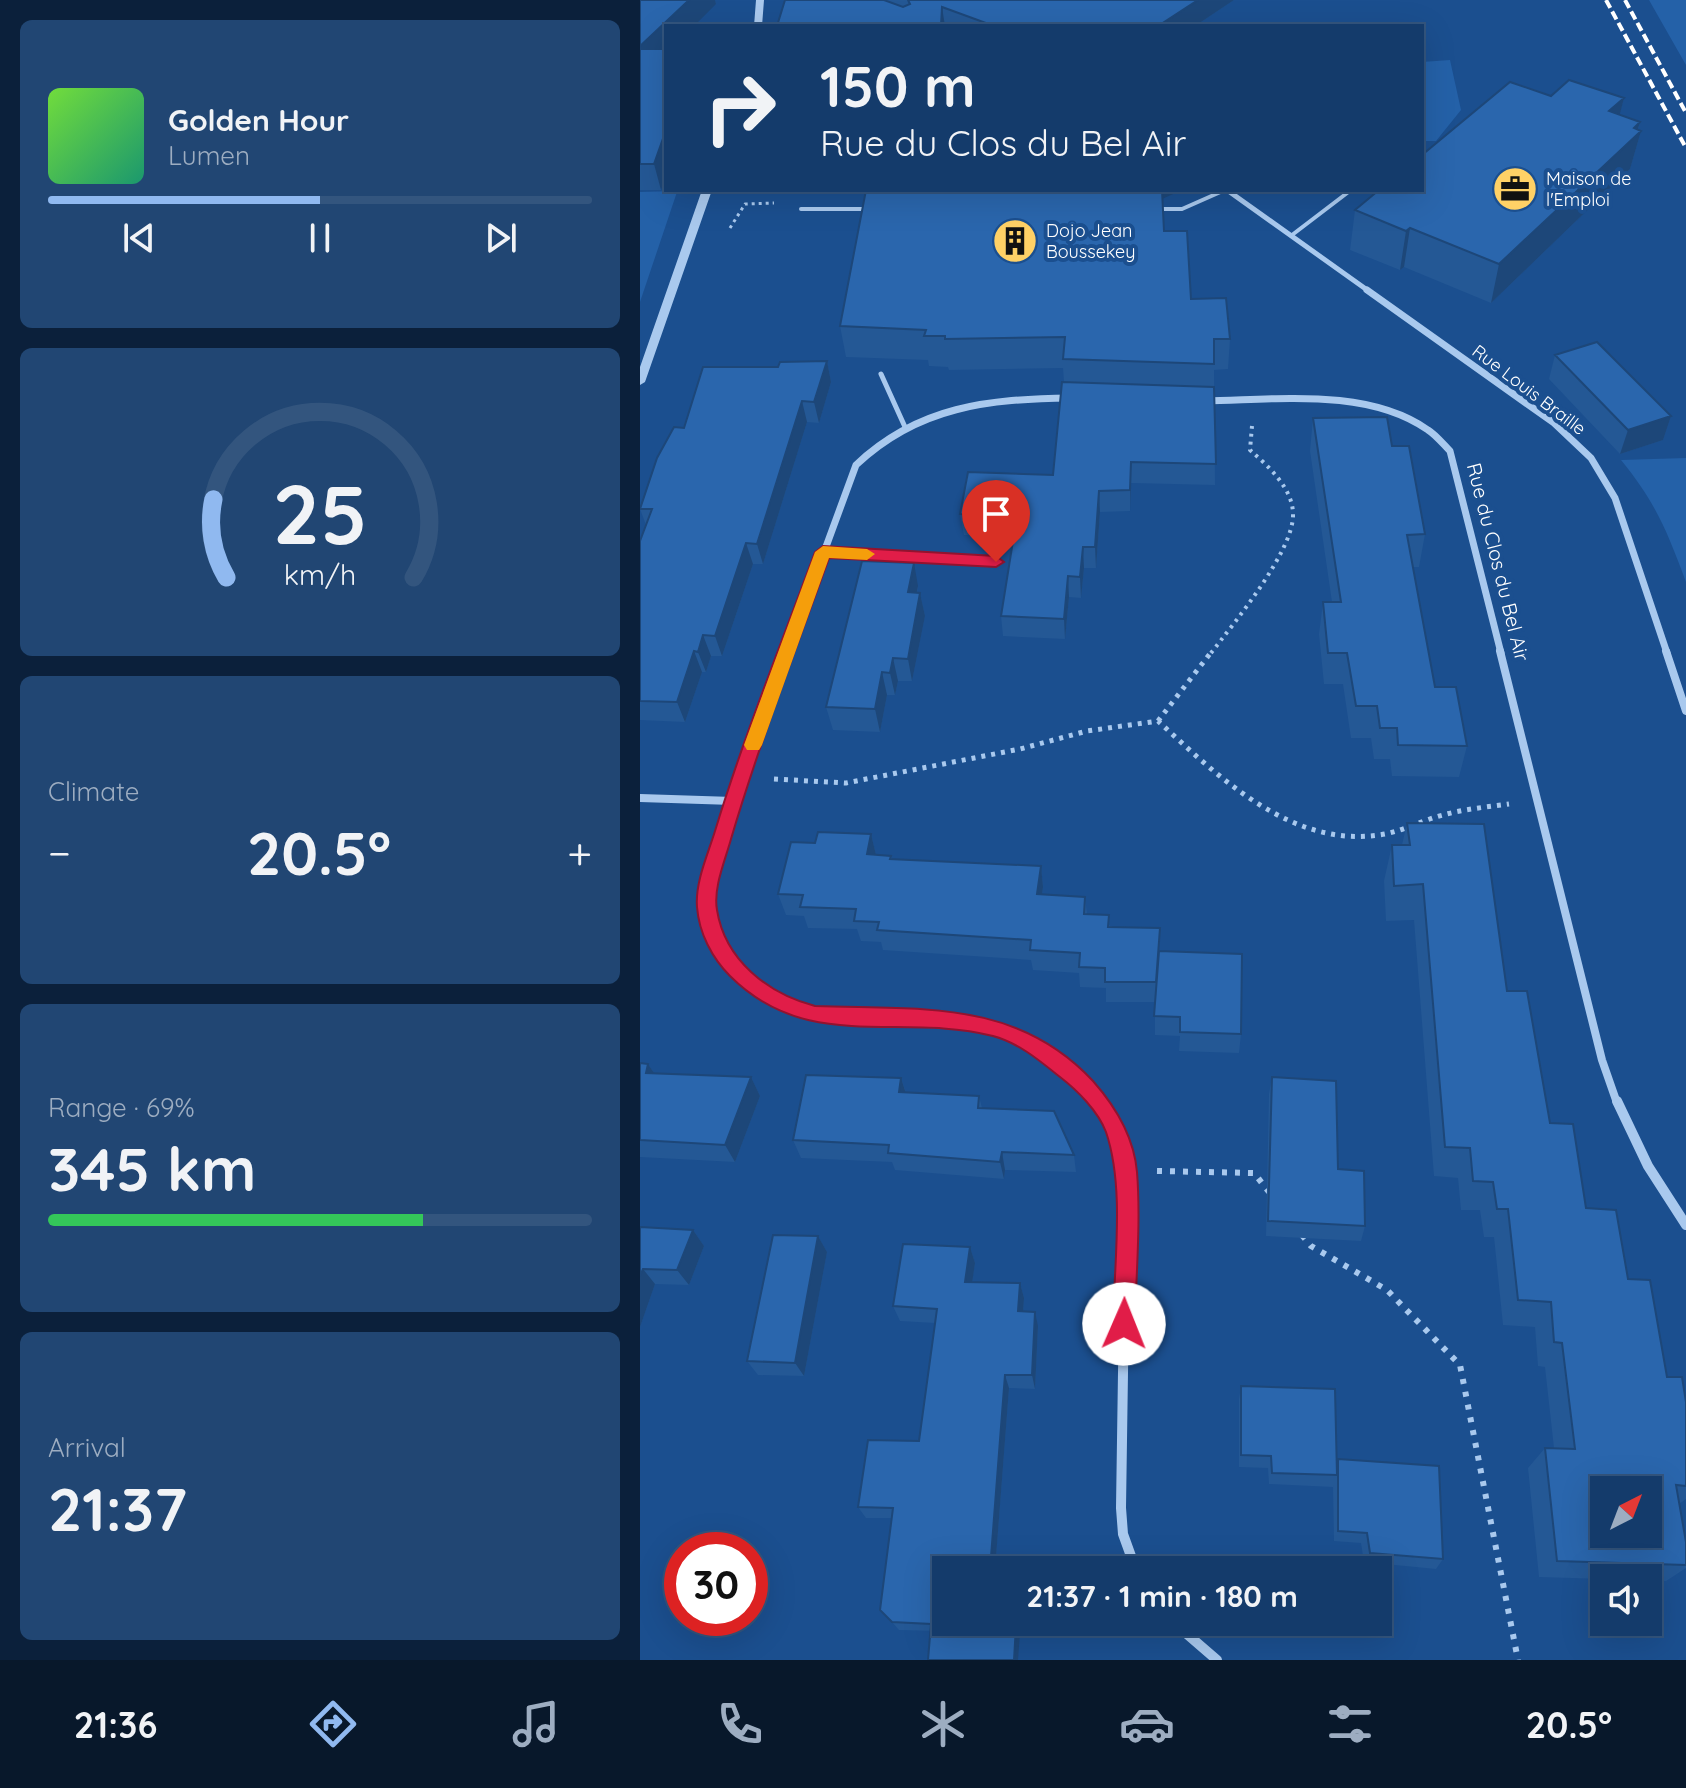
<!DOCTYPE html>
<html lang="en">
<head>
<meta charset="utf-8">
<style>
  :root { --surface:#143b6b; --page:#214673; --text:#f1f3f6; --muted:#9dadc1; --line:#33557e; --accent:#90b9f0 }
  body { margin:0; font-family:Quicksand,sans-serif; background:var(--page); color:var(--text); height:100vh; display:flex; flex-direction:column; font-size:30px; white-space:nowrap }
  * { box-sizing:border-box; margin:0 }
  p { font-size:26px; color:var(--muted) }
  .icon { flex:none; width:44px; height:44px; fill:none; stroke:currentColor; stroke-width:2; stroke-linecap:round; stroke-linejoin:round }
  .map { position:relative; flex:1; overflow:hidden }
  .drawer { display:flex; flex-direction:column; gap:20px; padding:20px; background:#0b203b; width:640px }
  .drawer>* { flex:none }
  .banner { position:absolute; left:24px; top:24px; width:760px; height:168px; border-radius:0px; box-shadow:0 8px 32px #0002,0 0 0 2px var(--line); background:#143b6b; color:var(--text); overflow:hidden }
  .needle { width:52px; rotate:42deg }
  .tools { position:absolute; left:950px; top:1476px; display:grid; gap:16px }
  .tools a { display:grid; place-items:center; width:72px; height:72px; border-radius:0px; background:var(--surface); box-shadow:0 8px 32px #0002,0 0 0 2px var(--line); font-size:40px }
  .speed { position:absolute; left:24px; top:1532px; display:flex; gap:16px; font-size:40px; font-weight:700; text-align:center }
  .speed>* { display:grid; place-content:center; width:104px; height:104px; border-radius:50%; background:var(--surface); box-shadow:0 8px 32px #0002,0 0 0 2px var(--line); line-height:1 }
  .speed .limit { border:12px solid #d22; background:#fff; color:#111 }
  .pin { position:absolute; display:grid; place-items:center; width:68px; height:68px; color:#fff; margin:-82px -34px; border-radius:50% 50% 50% 0; rotate:-45deg; box-shadow:0 0 8px #0007 }
  .pin .icon { rotate:45deg }
  .me { position:absolute; width:88px; margin:-44px; rotate:1deg; stroke-linejoin:round; filter:drop-shadow(0 0 6px #0008) }
  .turn { display:flex; align-items:center; gap:28px; height:168px; padding:0 24px; font-size:36px }
  .turn .icon { width:104px; height:104px; stroke-width:2.5 }
  .turn b { display:block; font-size:56px; line-height:68px }
  .big { font-size:60px; font-weight:700; line-height:1.1 }
  .drawer .card { flex:1; display:flex; flex-direction:column; justify-content:center; gap:12px; min-width:0; padding:0 28px; border-radius:12px; background:var(--page) }
  .drawer .dial { align-items:center; gap:0 }
  .dial svg { height:208px; overflow:visible; fill:none; stroke:var(--line); stroke-width:7; stroke-linecap:round; text-anchor:middle }
  .dial text { fill:var(--text); stroke:none }
  .song { display:flex; align-items:center; gap:24px }
  .cover { width:96px; height:96px; border-radius:12px; background:linear-gradient(135deg,hsl(100 70% 55%),hsl(160 70% 35%)) }
  .played { height:8px; border-radius:4px; background:linear-gradient(90deg,var(--accent) 50%,var(--line) 50%) }
  .keys { display:flex; justify-content:space-around; direction:ltr }
  .heat { display:flex; justify-content:space-between; align-items:center; font-size:44px; direction:ltr }
  .charge { height:12px; border-radius:6px; background:linear-gradient(90deg,#34c759 69%,var(--line) 0) }
  .trip { position:absolute; left:292px; top:1556px; width:460px; height:80px; border-radius:0px; background:var(--surface); box-shadow:0 8px 32px #0002,0 0 0 2px var(--line); font-weight:700; line-height:80px; text-align:center }
  .dock { display:flex; height:128px; justify-content:space-around; align-items:center; background:#08182b; color:var(--muted) }
  .dock .icon { width:56px; height:56px }
  .dock .on { color:var(--accent) }
  .dock b { font-size:36px; color:var(--text) }
  main { display:flex; flex:1; min-height:0 }
  .map>svg:first-child { display:block }
  .green { fill:#2461a8 }
  .lines { fill:none; stroke-linecap:round; stroke-linejoin:round }
  .path-far3 { stroke:#a9c9ee; stroke-width:3; stroke-dasharray:3 4; stroke-linecap:butt }
  .path-far2 { stroke:#a9c9ee; stroke-width:4; stroke-dasharray:3 5; stroke-linecap:butt }
  .path-far1 { stroke:#a9c9ee; stroke-width:5; stroke-dasharray:4 6; stroke-linecap:butt }
  .path { stroke:#a9c9ee; stroke-width:6; stroke-dasharray:5 8; stroke-linecap:butt }
  .service-far1 { stroke:#a9c9ee; stroke-width:4 }
  .service { stroke:#a9c9ee; stroke-width:5 }
  .minor-far3 { stroke:#a9c9ee; stroke-width:5 }
  .minor-far2 { stroke:#a9c9ee; stroke-width:7 }
  .minor-far1 { stroke:#a9c9ee; stroke-width:8 }
  .minor { stroke:#a9c9ee; stroke-width:10 }
  .tertiary { fill:#a9c9ee; fill-rule:evenodd }
  .rail { stroke:#fff; stroke-width:4; stroke-dasharray:9 4; stroke-linecap:butt }
  .wall { fill:#245895 }
  .shaded-wall { fill:#1d4779 }
  .building { fill:#2a66ad; stroke:#1d4779; stroke-width:2; fill-rule:evenodd }
  .route { fill:#e11d48; stroke:#92132f; stroke-width:2 }
  .slow { fill:#f59e0b }
  .labels { text-anchor:middle; stroke-width:8; stroke-linejoin:round; paint-order:stroke }
  .far-poi-label { font-size:18px; fill:#fff; stroke:#1b4f8f; text-anchor:start }
  .far-street-label { font-size:18px; fill:#fff; stroke:#1b4f8f }
  .street-label { font-size:20px; fill:#fff; stroke:#1b4f8f }
</style>
</head>
<body>
<main>
<section class="drawer">
<div class="card">
<div class="song"><i class="cover"></i><div><b>Golden Hour</b><p>Lumen</p></div></div>
<div class="played"></div>
<div class="keys"><svg class="icon" aria-label="previous" viewBox="0 0 24 24"><path d="M18 5L8 12l10 7zM5 5v14"/></svg><svg class="icon" aria-label="pause" viewBox="0 0 24 24"><path d="M8 5v14M16 5v14"/></svg><svg class="icon" aria-label="next" viewBox="0 0 24 24"><path d="M6 5l10 7-10 7zM19 5v14"/></svg></div>
</div>
<div class="card dial"><svg viewBox="0 0 100 80">
<path d="M14 69A42 42 0 1 1 86 69"/>
<path d="M14 69A42 42 0 0 1 9 39" stroke="#90b9f0"/>
<text x="50" y="56" font-size="32" font-weight="700">25</text>
<text x="50" y="72" font-size="11">km/h</text>
</svg></div>
<div class="card"><p>Climate</p>
<div class="heat"><a>−</a><b class="big">20.5°</b><a>+</a></div>
</div>
<div class="card"><p>Range · 69%</p><b class="big">345 km</b><div class="charge"></div></div>
<div class="card"><p>Arrival</p><b class="big">21:37</b></div>
</section>
<div class="map">
<svg width="1046" height="1660" viewBox="0 0 1046 1660">
  <rect width="100%" height="100%" fill="#1b4f8f"/>
  <path class="green" d="M1009,0H1046V65Z
    M810,60L821,110L796,141H782V62Z
    M37,191V192L0,302V192Z
    M1046,458V582C1027,531 1016,503 981,460Z"/>
  <g class="lines">
    <path class="path-far3" d="M90,228L105,204L134,203"/>
    <path class="path-far2" d="M571,653C594,623 652,553 653,516C654,489 628,466 610,450L612,426"/>
    <path class="path-far1" d="M518,721L572,651
      M134,779L206,783L380,749L447,731L518,721C579,777 653,851 745,834C765,830 783,820 803,815C824,809 847,807 869,804"/>
    <path class="path" d="M517,1171L614,1173L629,1192
      M662,1235L671,1246L747,1290L820,1365L878,1660"/>
    <path class="service-far1" d="M161,209H229
      M517,209H542L585,190
      M652,235L711,190"/>
    <path class="service" d="M241,374L265,427"/>
    <path class="minor-far3" d="M587,190L730,292"/>
    <path class="minor-far2" d="M727,290L914,423L951,458L975,498L1027,653
      M565,401C635,400 727,387 788,430C796,435 803,444 810,451L861,653
      M183,552L356,562
      M147,653L216,465C278,406 349,399 431,398"/>
    <path class="minor-far1" d="M148,651L93,801L68,886L66,907L76,944L86,959L114,987L149,1008L175,1014L317,1021L359,1028L421,1063L459,1103
      M860,651L962,1060L977,1103
      M1026,651L1046,711
      M0,798L93,801"/>
    <path class="minor" d="M457,1101L475,1127L486,1170L481,1508L483,1534L496,1570
      M977,1101L1008,1166L1046,1225
      M533,1622L577,1660"/>
    <path class="tertiary" d="M116,0H124L122,26H114Z
      M62,190H72L5,382L0,385V367Z"/>
    <path class="rail" d="M966,0L1046,148
      M985,0L1046,113"/>
  </g>
  <path class="wall" d="M0,0H75L76,4L26,26L21,190H0Z
    M145,0H594L555,26H137Z
    M911,96L984,98L979,115L1000,122L998,130L1001,131L990,169L851,303L764,267L760,270L710,250L715,210Z
    M523,198L524,231L551,299L590,339L588,369L574,370L575,485L491,483L490,511L460,512L456,568H444L441,598L429,597L425,639L363,636L361,616L373,537L324,535L320,514L413,475L424,382L423,368L309,370L308,367L289,366L288,360L206,357L200,326Z
    M915,355L1031,416L1023,440L980,454L909,379Z
    M187,361L191,382L179,423L167,422L123,564H113L82,656H71L66,672H62L45,722L0,720V541L6,525L0,509L44,428L138,367Z
    M673,418L752,446L785,534L779,567H773L795,687L827,746L819,777L752,776L750,759H734L731,738H711L703,684H684L679,634L683,602H692L670,451Z
    M278,586L277,593H280L285,616L272,681H258L255,695H247L240,732L193,730L186,707Z
    M767,823L867,991L910,1123L946,1208L988,1279L1027,1377L1046,1402V1499L1039,1504L1046,1542V1568L1026,1581L1008,1580V1578L964,1579L899,1577L888,1468L905,1448H914L905,1367L898,1366L895,1327L863,1325L854,1237H844L840,1210H821L818,1178L794,1176L774,920L746,921L744,881L752,845H762Z
    M231,834L236,855L251,856L252,859L401,866L403,887L402,894L445,897L447,914L520,951L601,1034L599,1053L539,1051L540,1036L515,1035V1002H466V988L440,987L439,973L393,970L391,960L243,950L241,942L221,941L217,929L168,928L164,916L146,915L138,894Z
    M0,1063L8,1064L14,1073L111,1077L120,1096L95,1162L0,1157Z
    M632,1077L725,1226L721,1241L626,1236L629,1094Z
    M261,1078L266,1093L339,1096L342,1108L434,1155L436,1172L365,1170L364,1179L255,1170L252,1162L161,1158L153,1140Z
    M0,1227L53,1230L64,1246L49,1285L15,1284L0,1327Z
    M178,1236L187,1252L164,1376L118,1375L107,1361Z
    M330,1247L335,1263L332,1282L380,1283L384,1298L383,1311L398,1326L395,1389L369,1388L355,1570H306L367,1624L376,1626L380,1633L259,1630L252,1622V1518H226L218,1507L279,1441L295,1323L260,1321L253,1306Z
    M601,1386L697,1461L803,1559L796,1569L724,1562L721,1543L694,1541L693,1485V1487L629,1484L628,1468L599,1467V1399Z"/>
  <path class="shaded-wall" d="M49,0H75L76,4L54,26H26V53L0,60V46Z
    M558,0H594L555,26H518Z
    M302,7L305,26H301Z
    M984,98L974,136L969,111Z
    M1000,122L996,135L1001,131L990,169L851,303L859,264Z
    M26,130V175L21,190L14,164Z
    M522,190H542L522,199Z
    M770,228L764,267L760,270L766,231Z
    M187,361L191,382L179,423L174,402Z
    M162,401L167,422L123,564L117,544Z
    M1031,416L1023,440L980,454L988,430Z
    M491,462V483L490,511V490Z
    M459,491L460,512L456,568L455,547Z
    M106,543L113,564L82,656L75,636Z
    M443,547L444,568L441,598L440,577Z
    M274,563L278,586L272,615L268,592Z
    M428,576L429,597L425,639L424,619Z
    M280,593L285,616L272,681L268,659Z
    M63,635L71,656L66,672L58,652Z
    M54,651L62,672L45,722L37,702Z
    M253,658L258,681L255,695L250,673Z
    M242,672L247,695L240,732L235,709Z
    M231,834L236,855L227,854Z
    M401,866L403,887L399,915L397,894Z
    M8,1064L20,1082L6,1073Z
    M111,1077L120,1096L95,1162L85,1145Z
    M261,1078L267,1097L259,1092Z
    M362,1152L365,1170L364,1179L360,1162Z
    M53,1230L64,1246L49,1285L37,1270Z
    M178,1236L187,1252L164,1376L155,1363Z
    M330,1247L335,1263L330,1297L325,1282Z
    M3,1269L15,1284L0,1327V1276Z
    M380,1283L384,1298L382,1326L378,1311Z
    M395,1312L398,1326L395,1389L392,1375Z
    M365,1375L369,1388L355,1570H350Z
    M376,1626L380,1633L378,1660H374Z"/>
  <path class="building" d="M0,0H49L0,46Z
    M145,0H244L263,7L270,4L268,0H558L518,26H354L302,7L301,26H137Z
    M0,49H26V130L14,164H0Z
    M929,80L984,98L969,111L1000,122L994,128L1001,131L859,264L770,228L766,231L715,210L739,190H782V155L870,82L911,96Z
    M226,190H522L524,231H547L551,299L586,298L590,339H574V364L423,359L425,337L305,339V336H284L286,330L200,326Z
    M957,342L1031,416L988,430L915,355Z
    M187,361L174,402L162,401L117,544L106,543L75,636L63,635L58,652L54,651L37,702L0,701V541L12,509H0L17,458L34,427L44,428L63,367H138L140,362Z
    M422,382L574,387L576,464L491,462L490,490L459,491L455,547H443L440,577L428,576L424,619L361,616L377,516L320,514L328,472L413,475Z
    M747,417L752,446H769L785,534L767,535L795,687H816L827,746L758,745L757,728H740L737,706H716L707,653H688L683,602H701L673,418Z
    M222,561L274,563L268,592L280,593L268,659L253,658L250,673L242,672L235,709L186,707Z
    M767,823L844,824L867,991H887L910,1123L933,1124L946,1208L976,1210L988,1279L1010,1280L1027,1377H1042L1046,1402V1486L1036,1485L1046,1542V1565L917,1561L905,1448L935,1449L922,1343L914,1342L911,1302L878,1300L868,1209H857L853,1182L833,1181L830,1148L805,1147L783,884L754,886L752,845H770ZM964,1490H1008V1534H964Z
    M178,832L231,834L227,854L251,856L250,859L401,866L397,894L445,897L444,914L469,915L468,927L520,928L516,982H465V968L439,967L440,953L390,950L391,940L237,930L239,922L214,921L216,909L160,907L163,895L138,894L151,842L175,843Z
    M519,951L602,954L601,1034L540,1032V1017L514,1016Z
    M0,1063L8,1064L6,1073L111,1077L85,1145L0,1140Z
    M166,1075L261,1078L259,1092L339,1096L338,1108L414,1111L434,1155L362,1152L360,1162L248,1153L249,1145L153,1140Z
    M632,1077L696,1081L698,1169L724,1171L725,1226L628,1221Z
    M0,1227L53,1230L37,1270L3,1269L0,1276Z
    M133,1235L178,1236L155,1363L107,1361Z
    M263,1244L330,1247L325,1282L380,1283L378,1311L395,1312L392,1375H365L350,1570H306V1622H362L376,1626L374,1660H288L291,1624L252,1622L240,1610L253,1508L218,1507L228,1440L279,1441L297,1309L253,1306Z
    M601,1386L695,1389L697,1475L632,1473L631,1456L601,1455Z
    M698,1459L799,1466L803,1559L730,1553L727,1533L698,1531Z"/>
  <path class="route" d="M183,546L356,556L364,562L356,567L189,558C155,651 119,744 91,839C85,861 73,888 77,910C85,960 128,994 175,1006C278,1010 376,998 453,1081C476,1107 494,1137 497,1172C501,1222 496,1274 495,1324L492,1332L484,1335L476,1332L473,1324C474,1264 485,1188 466,1132C458,1111 437,1090 420,1077C400,1061 379,1043 353,1036C259,1012 168,1054 90,976C72,958 59,933 57,907C55,882 68,854 75,831C104,736 141,644 175,552Z"/>
  <path class="slow" d="M183,546L227,549L235,554L227,560L189,558L122,745L119,750H107L104,745L175,552Z"/>
  <defs>
    <g id="office-disc" transform="scale(2.3)"><circle r="9.5" fill="#ffd166" stroke="#1b4f8f"/><path d="M-6-3h4V-5.5h4V-3h4V5H-6ZM-1-4.5V-3h2v-1.5ZM-6 0V1H6V0Z" fill="#111"/></g>
    <g id="building-disc" transform="scale(2.3)"><circle r="9.5" fill="#ffd166" stroke="#1b4f8f"/><path d="M-4-6H4V6H1V3H-1V6H-4ZM-2.5-4.3h1.7v1.8h-1.7ZM.8-4.3h1.7v1.8H.8ZM-2.5-1h1.7V.8h-1.7ZM.8-1h1.7V.8H.8Z" fill="#111"/></g>
  </defs>
  <g fill-rule="evenodd">
    <use href="#office-disc" x="875" y="189"/>
    <use href="#building-disc" x="375" y="241"/>
  </g>
  <g class="labels">
    <g class="far-poi-label">
      <text x="906" y="185">Maison de<tspan x="906" dy="21">l'Emploi</tspan></text>
      <text x="406" y="237">Dojo Jean<tspan x="406" dy="21">Boussekey</tspan></text>
    </g>
    <g class="far-street-label">
      <text transform="translate(889 390) rotate(37)" y="6">Rue Louis Braille</text>
    </g>
    <g class="street-label">
      <text transform="translate(858 562) rotate(76)" y="7">Rue du Clos du Bel Air</text>
    </g>
  </g>
</svg>
<div class="tools">
<a><svg class="needle" viewBox="-14 -14 28 28"><path d="M0-13l5 13h-10z" fill="#e53935"/><path d="M0 13l5-13h-10z" fill="#9dadc1"/></svg></a>
<a><svg class="icon" aria-label="sound" viewBox="0 0 24 24"><path d="M4 9h4l5-4v14l-5-4H4zM17 9q2 3 0 6"/></svg></a>
</div>
<div class="speed"><div class="limit">30</div></div>
<div class="pin" style="left:356px;top:562px;background:#d93025"><svg class="icon" aria-label="arrive" viewBox="0 0 24 24"><path d="M6 21V4h12l-3 4 3 4H6"/></svg></div>
<svg class="me" style="left:484px;top:1324px" viewBox="-20 -20 40 40"><circle r="19" fill="#fff"/><path d="M0-13L10 11 0 6-10 11z" fill="#e11d48"/></svg>
<div class="trip">21:37 · 1 min · 180 m</div>
<div class="banner">
<div class="turn"><svg class="icon" aria-label="right" viewBox="0 0 24 24"><path d="M7 20v-9h11M14 6l5 5-5 5"/></svg><div><b>150 m</b>Rue du Clos du Bel Air</div></div>
</div>
</div>
</main>
<nav class="dock">
<b>21:36</b>
<svg class="icon on" aria-label="directions" viewBox="0 0 24 24"><path d="M12 3l9 9-9 9-9-9zM9 14v-3h6M13 9l2 2-2 2"/></svg>
<svg class="icon" aria-label="music" viewBox="0 0 24 24"><path d="M9 18V5l10-2v13"/><circle cx="6" cy="18" r="3"/><circle cx="16" cy="16" r="3"/></svg>
<svg class="icon" aria-label="phone" viewBox="0 0 24 24"><path d="M5 4h4l2 5-3 2q2 4 5 5l2-3 5 2v4C11 20 4 13 5 4z"/></svg>
<svg class="icon" aria-label="climate" viewBox="0 0 24 24"><path d="M12 3v18M4 7l16 10M4 17L20 7"/></svg>
<svg class="icon" aria-label="car" viewBox="0 0 24 24"><path d="M5 17H2v-5l4-1 3-4h7l3 4 3 1v5h-3M9 17h6M6 11h13"/><circle cx="7" cy="17" r="2"/><circle cx="17" cy="17" r="2"/></svg>
<svg class="icon" aria-label="filters" viewBox="0 0 24 24"><path d="M4 7h16M4 17h16"/><circle cx="9" cy="7" r="2"/><circle cx="15" cy="17" r="2"/></svg>
<b>20.5°</b>
</nav>
</body>
</html>
